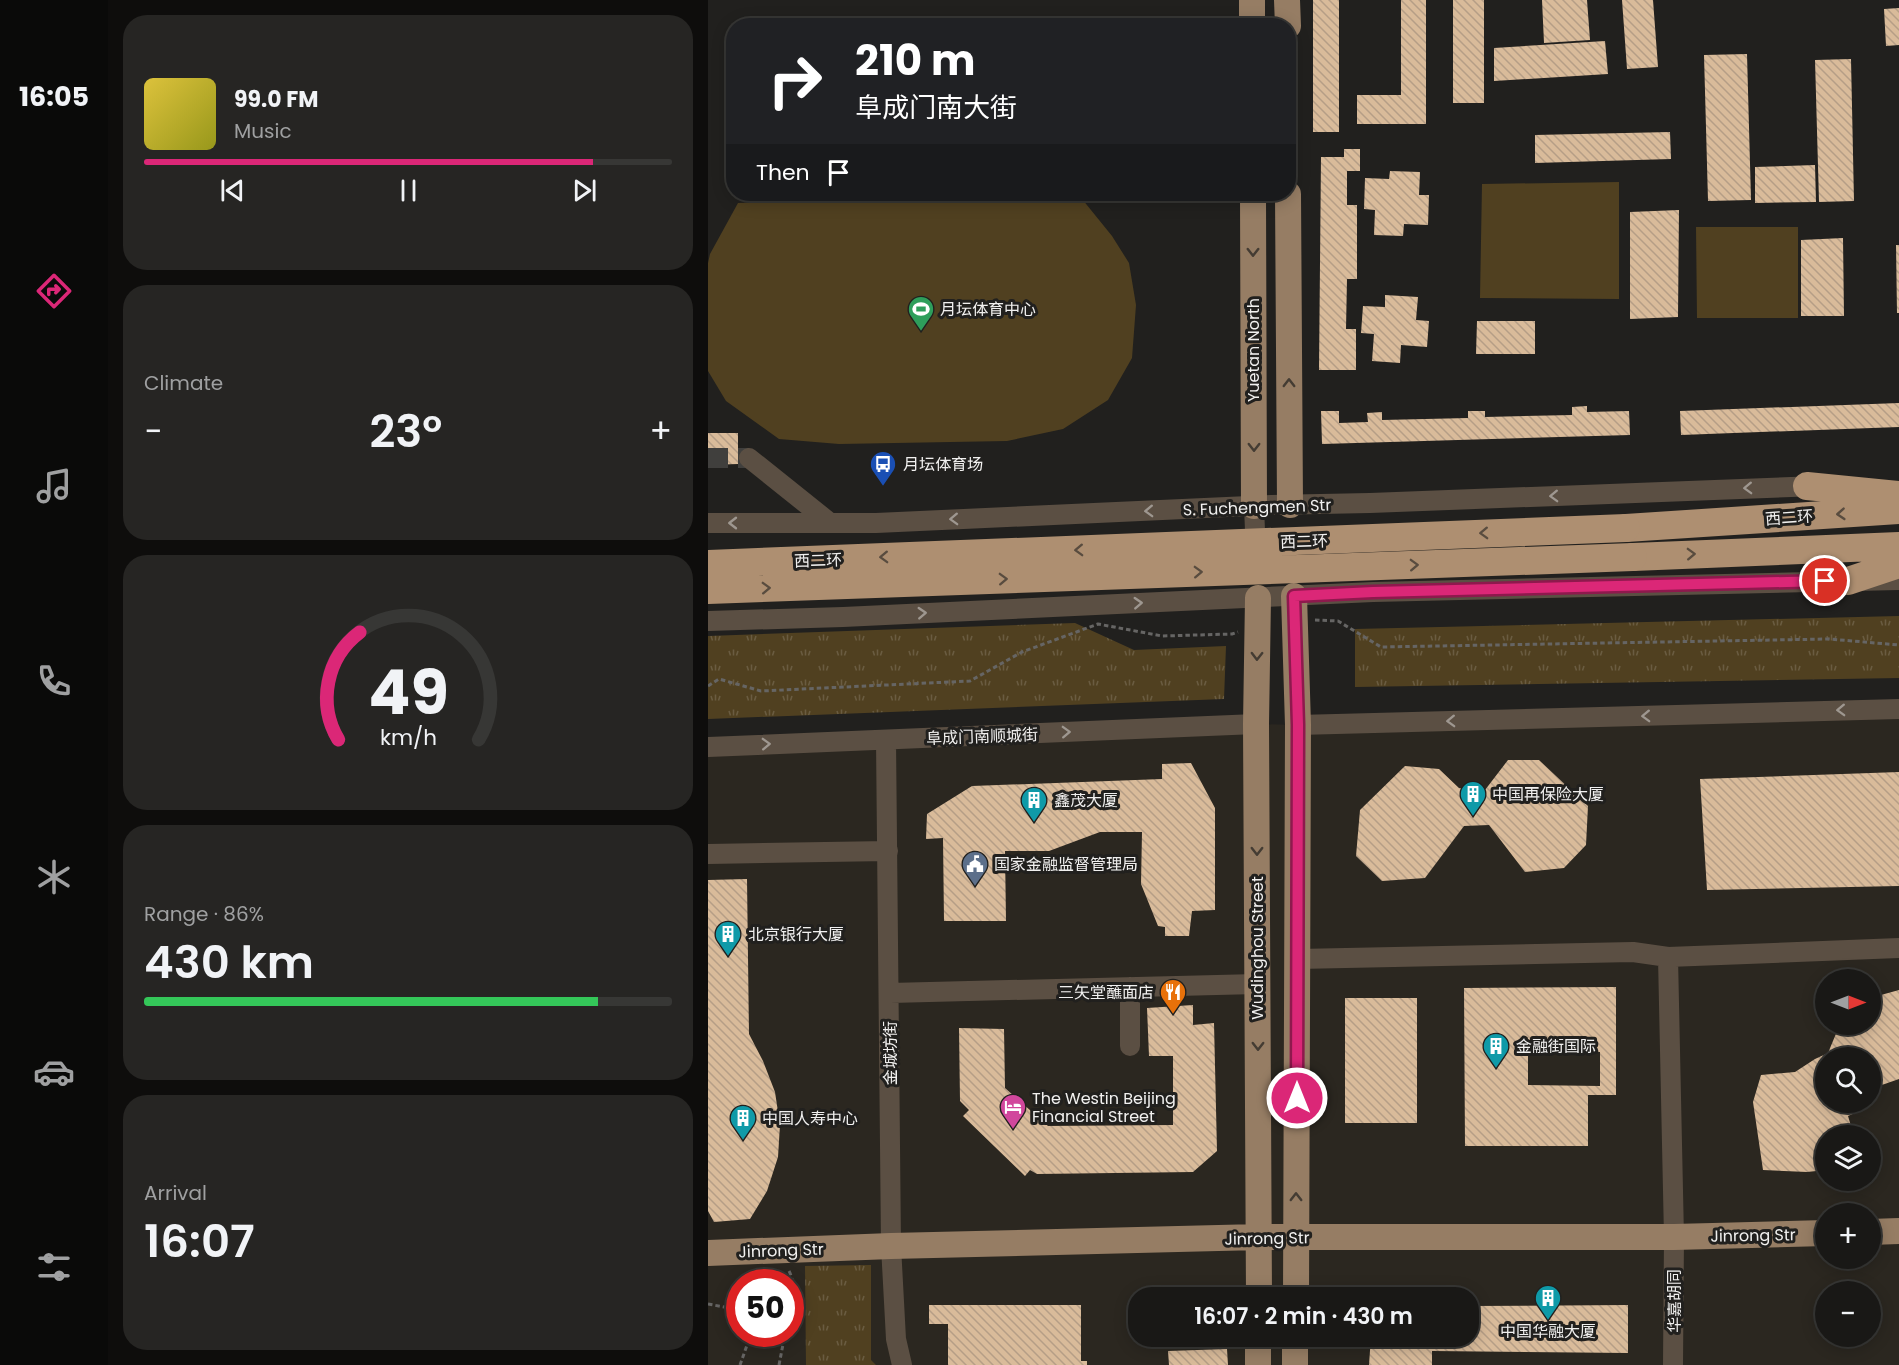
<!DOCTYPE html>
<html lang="en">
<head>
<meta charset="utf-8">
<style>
  :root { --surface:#191816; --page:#262523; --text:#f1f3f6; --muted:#9fa0a1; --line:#373735; --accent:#db2777 }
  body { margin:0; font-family:Poppins,"Noto Sans SC",sans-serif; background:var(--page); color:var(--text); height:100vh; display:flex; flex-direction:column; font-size:22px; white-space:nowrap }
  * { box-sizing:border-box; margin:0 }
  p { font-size:20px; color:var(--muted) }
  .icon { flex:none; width:33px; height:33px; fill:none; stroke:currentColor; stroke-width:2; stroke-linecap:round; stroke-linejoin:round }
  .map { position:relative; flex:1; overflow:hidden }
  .sheet { display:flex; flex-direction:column; gap:15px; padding:15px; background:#0e0d0c; width:600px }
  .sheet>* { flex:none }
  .guide { position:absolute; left:18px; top:18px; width:570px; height:183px; border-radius:24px; box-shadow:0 3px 15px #0003,0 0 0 2px var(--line); background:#202124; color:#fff; overflow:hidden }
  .needle { width:39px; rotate:90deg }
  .fabs { position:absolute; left:1107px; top:969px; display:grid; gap:12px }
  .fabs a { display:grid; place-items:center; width:66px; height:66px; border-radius:50%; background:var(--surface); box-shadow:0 3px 15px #0003,0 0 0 2px var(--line); font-size:30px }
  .speed { position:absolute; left:18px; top:1269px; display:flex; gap:12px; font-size:30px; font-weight:700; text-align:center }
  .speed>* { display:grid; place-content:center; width:78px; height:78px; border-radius:50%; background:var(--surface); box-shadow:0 3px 15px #0003,0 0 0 2px var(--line); line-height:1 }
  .speed .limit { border:9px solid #d22; background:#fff; color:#111 }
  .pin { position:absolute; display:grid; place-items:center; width:51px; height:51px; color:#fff; margin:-26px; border:3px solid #fff; border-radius:50%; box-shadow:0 2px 6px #0007 }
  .me { position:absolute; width:66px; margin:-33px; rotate:0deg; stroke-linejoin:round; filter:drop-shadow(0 0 4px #0008) }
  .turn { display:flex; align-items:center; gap:21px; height:126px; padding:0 30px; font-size:27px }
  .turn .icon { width:78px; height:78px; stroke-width:2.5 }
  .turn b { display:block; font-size:42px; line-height:51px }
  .then { display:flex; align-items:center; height:57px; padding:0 30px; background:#0003; gap:12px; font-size:22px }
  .big { font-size:45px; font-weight:600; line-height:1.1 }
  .sheet .card { flex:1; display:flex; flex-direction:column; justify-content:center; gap:9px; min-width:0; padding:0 21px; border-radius:24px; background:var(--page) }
  .sheet .dial { align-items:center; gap:0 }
  .dial svg { height:156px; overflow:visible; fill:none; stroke:var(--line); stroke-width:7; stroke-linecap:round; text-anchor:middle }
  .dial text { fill:var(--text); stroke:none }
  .song { display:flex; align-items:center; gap:18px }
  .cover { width:72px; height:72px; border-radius:9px; background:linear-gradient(135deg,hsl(50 70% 55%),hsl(60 70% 35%)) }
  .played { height:6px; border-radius:3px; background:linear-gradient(90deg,var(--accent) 85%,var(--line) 85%) }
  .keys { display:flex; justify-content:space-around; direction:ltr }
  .heat { display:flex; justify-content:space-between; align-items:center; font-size:33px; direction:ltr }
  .charge { height:9px; border-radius:4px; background:linear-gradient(90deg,#34c759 86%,var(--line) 0) }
  .trip { position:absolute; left:420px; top:1287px; width:351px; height:60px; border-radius:24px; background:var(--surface); box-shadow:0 3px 15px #0003,0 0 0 2px var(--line); font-weight:600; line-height:60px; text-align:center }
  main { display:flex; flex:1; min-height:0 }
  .dock { display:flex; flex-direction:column; width:108px; justify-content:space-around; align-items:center; background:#0a0a09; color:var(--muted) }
  .dock .icon { width:42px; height:42px }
  .dock .selected { color:var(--accent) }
  .dock b { font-size:27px; color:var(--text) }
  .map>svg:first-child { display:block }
  .built { fill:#2b2720; fill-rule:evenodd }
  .green { fill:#504020 }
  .park { fill:url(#park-tufts) }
  .building { fill:url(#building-back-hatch); fill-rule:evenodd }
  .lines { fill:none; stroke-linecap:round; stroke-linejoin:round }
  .minor-tunnel { stroke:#403f3d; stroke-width:20; stroke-dasharray:20 10; stroke-linecap:butt }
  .path { stroke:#666564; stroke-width:3; stroke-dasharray:4.5 3; stroke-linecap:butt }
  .minor { stroke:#5b4f43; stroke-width:20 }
  .major { stroke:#967d64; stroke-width:26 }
  .highway { stroke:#ae8f71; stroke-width:28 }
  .highway-bridge { stroke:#ae8f71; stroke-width:28 }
  .oneway { stroke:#443c33 }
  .oneway2 { stroke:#9e9790 }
  .oneway3 { stroke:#594c3f }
  .route-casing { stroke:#8e194d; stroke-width:15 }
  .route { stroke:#db2777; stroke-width:10 }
  .labels { text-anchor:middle; stroke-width:6; stroke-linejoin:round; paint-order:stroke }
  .poi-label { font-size:16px; fill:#f1f0ef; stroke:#21201e; text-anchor:start }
  .street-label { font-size:16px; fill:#f1f0ef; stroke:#21201e }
</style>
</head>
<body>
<main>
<nav class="dock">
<b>16:05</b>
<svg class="icon selected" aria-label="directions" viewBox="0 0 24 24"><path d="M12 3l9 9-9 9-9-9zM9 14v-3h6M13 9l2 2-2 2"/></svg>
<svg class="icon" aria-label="music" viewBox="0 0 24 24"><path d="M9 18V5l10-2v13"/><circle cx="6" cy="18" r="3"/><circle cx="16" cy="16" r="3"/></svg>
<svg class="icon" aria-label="phone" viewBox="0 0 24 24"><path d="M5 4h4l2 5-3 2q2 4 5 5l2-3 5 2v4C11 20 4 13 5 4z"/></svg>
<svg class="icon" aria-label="climate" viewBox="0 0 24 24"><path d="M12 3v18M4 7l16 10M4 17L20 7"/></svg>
<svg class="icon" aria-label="car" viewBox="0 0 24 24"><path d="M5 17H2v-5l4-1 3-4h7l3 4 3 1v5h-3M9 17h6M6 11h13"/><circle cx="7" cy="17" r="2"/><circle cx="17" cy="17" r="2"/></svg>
<svg class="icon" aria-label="filters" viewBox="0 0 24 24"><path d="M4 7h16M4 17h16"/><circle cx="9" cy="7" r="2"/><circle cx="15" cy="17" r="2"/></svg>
</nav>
<section class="sheet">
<div class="card">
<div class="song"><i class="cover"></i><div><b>99.0 FM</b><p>Music</p></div></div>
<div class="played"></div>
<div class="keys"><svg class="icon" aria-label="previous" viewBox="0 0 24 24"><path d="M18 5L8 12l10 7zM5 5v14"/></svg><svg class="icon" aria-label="pause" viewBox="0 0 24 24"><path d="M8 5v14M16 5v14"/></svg><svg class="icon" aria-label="next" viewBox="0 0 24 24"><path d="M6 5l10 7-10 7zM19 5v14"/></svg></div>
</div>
<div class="card"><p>Climate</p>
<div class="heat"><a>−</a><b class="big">23°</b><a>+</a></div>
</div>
<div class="card dial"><svg viewBox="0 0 100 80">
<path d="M14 69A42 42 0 1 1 86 69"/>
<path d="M14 69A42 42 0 0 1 25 14" stroke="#db2777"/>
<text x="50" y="56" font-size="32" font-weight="700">49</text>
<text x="50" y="72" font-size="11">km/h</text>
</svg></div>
<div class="card"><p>Range · 86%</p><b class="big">430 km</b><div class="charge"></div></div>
<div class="card"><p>Arrival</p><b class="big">16:07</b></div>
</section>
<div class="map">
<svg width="1191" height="1365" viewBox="0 0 1191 1365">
  <defs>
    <pattern id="park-tufts" width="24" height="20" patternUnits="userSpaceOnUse" patternTransform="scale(1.5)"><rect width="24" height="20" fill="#504020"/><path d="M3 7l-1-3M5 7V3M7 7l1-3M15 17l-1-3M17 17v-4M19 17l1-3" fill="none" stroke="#6a5c41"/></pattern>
    <pattern id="building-back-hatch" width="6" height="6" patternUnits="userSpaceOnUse" patternTransform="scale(1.5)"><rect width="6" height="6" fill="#d9bb9a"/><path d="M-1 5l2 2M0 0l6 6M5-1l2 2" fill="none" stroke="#b59e86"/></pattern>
  </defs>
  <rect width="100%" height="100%" fill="#21201e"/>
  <path class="built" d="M1191,709V1365H0V745L548,724L590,725ZM1118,980H1162V1024H1118ZM1118,1058H1162V1102H1118ZM1118,1136H1162V1180H1118ZM1118,1214H1162V1258H1118ZM32,1282H82V1334H32ZM1118,1292H1162V1336H1118ZM430,1298H760V1336H430Z"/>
  <path class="green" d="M911,182V299L772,298L774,184Z
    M328,194H370L404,236L421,263L428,305L424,358L400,400L355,429L299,441L131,444L71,439L18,401L0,371V263L2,254L30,203Z
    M988,227H1090V318H989Z"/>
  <path class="park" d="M1191,616V678L647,687V629Z
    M367,623L426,650L518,646L516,699L0,719V636Z
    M163,1265V1360L168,1365H98L97,1266Z"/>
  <path class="building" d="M605,0H631V132H605Z
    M693,0H718V124H649V95H693Z
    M745,0H776V103H745Z
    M834,0H879L882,40L836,43Z
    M914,0H945L950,67L919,69Z
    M1191,8V45L1178,46L1176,9Z
    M897,41L900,74L786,81V48Z
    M1039,54L1043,200L1000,201L996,55Z
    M1143,59L1146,201L1111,202L1107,60Z
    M962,132L963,159L827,163V135Z
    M636,149H652V171H639V205H649V279H639L638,329H648V370H611L613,157H636Z
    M1107,165L1108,202L1047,203V167Z
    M682,171L712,172L711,195H721L720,225L696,224L695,236L666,235L667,210L656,209L657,178L681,179Z
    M971,210L970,317L922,319V212Z
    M1135,238L1136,316H1093V240Z
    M1188,245H1191V313H1189Z
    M677,295L710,297L708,320L721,321L719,347L693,345L692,363L664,361L666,334L653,333L655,306L677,307Z
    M769,321H827V354H768Z
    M1191,403V427L973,435L972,411Z
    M879,406V412L921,411L922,435L614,444L613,411H631V423L660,422L659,413L674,412V420L760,418V411H777V417L864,415V407Z
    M0,433H30V464L0,465Z
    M800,760H831L880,806L878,845L856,868L817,872L781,825L756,826L717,878L674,881L648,856L652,810L697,766L731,769L751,788L777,790Z
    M483,763L507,808V910L484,911L481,936H457V927L450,926L433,884L434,832H392L341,851H297L298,921H236L235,838L218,839L219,814L264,786L454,779V764Z
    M1191,772V886L999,890L992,779Z
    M39,879L41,1034L55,1061L67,1092L72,1125L70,1157L59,1191L42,1219L6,1222L0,1211V880Z
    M908,987V1095H880V1146H757L756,988ZM892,1052V1086L820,1085V1053Z
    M1191,990V1079L1171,1086L1161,1107L1140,1116L1146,1136H1118V1170L1099,1172L1055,1170L1045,1102L1053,1075L1087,1072L1107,1059L1120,1053L1132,1024H1162V998ZM1118,1058H1162V1102H1118Z
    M637,998H709V1123H637Z
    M485,1005V1025L506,1023L509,1151L485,1172L329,1174L322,1170L317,1176L255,1116L261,1110L252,1101L251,1028L296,1029L297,1088L340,1126L465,1125V1056H441L439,1008Z
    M221,1305H373V1361H379V1365H240V1324H221Z
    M920,1305V1353L724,1351V1365H661L663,1336H760V1306Z
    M519,1349L520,1365H461L460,1351Z"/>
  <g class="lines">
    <path class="minor-tunnel" d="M0,458H41"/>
    <path class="path" d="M607,620L630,621L673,647L1121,639L1191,645
      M0,686L11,679L53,691L262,681L314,652L390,624L454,636L524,634L530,632
      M81,1271C87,1282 85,1294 82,1307
      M60,1282L64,1270
      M0,1304L32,1310
      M32,1365L43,1334
      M71,1365L77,1334"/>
    <path class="minor" d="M41,458L121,522
      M546,506L548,555
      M0,523H168L563,505L662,503L1110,486
      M0,621L135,617L665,592L1191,580
      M590,725L1191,709
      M178,740L183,1246L188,1339L194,1365
      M0,747L548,724
      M0,854L180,851
      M960,957L966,1237L965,1365
      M590,959L925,952L960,957L1191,948
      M422,987V1046
      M182,993L549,984"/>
    <path class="major" d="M544,0V26
      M579,0L580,26
      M545,194L546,506
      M580,194L582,505
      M586,596L590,725L588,1298
      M550,598L548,724L551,1298
      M1162,1232L1191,1231
      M0,1253L183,1246L551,1237H966L1118,1233
      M550,1365V1336
      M587,1365V1336"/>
    <path class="highway" d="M1099,486L1191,495
      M918,528L1191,510
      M925,557L1191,546
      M1140,581L1191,564"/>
    <path class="highway-bridge" d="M0,564L918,528
      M0,590L925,557"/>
  </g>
  <defs><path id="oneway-chevron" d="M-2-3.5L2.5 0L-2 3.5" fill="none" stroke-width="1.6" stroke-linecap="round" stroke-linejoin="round" transform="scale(1.5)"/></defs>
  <g class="oneway">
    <use href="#oneway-chevron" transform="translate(545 252) rotate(90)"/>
    <use href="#oneway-chevron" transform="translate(581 383) rotate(-90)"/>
    <use href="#oneway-chevron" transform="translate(546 447) rotate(90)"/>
    <use href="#oneway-chevron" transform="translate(549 656) rotate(91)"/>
    <use href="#oneway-chevron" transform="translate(549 851) rotate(90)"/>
    <use href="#oneway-chevron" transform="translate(550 1046) rotate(90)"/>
    <use href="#oneway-chevron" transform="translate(588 1197) rotate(-90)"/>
  </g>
  <g class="oneway2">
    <use href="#oneway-chevron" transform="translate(1040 488) rotate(178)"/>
    <use href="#oneway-chevron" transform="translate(846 496) rotate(178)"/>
    <use href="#oneway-chevron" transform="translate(441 511) rotate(178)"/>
    <use href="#oneway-chevron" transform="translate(246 519) rotate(178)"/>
    <use href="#oneway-chevron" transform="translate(25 523) rotate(180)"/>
    <use href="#oneway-chevron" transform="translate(430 603) rotate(-3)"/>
    <use href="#oneway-chevron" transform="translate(214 613) rotate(-3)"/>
    <use href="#oneway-chevron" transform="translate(1133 710) rotate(178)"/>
    <use href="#oneway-chevron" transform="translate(938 716) rotate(178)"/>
    <use href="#oneway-chevron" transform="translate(743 721) rotate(178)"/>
    <use href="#oneway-chevron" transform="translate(358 732) rotate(-2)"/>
    <use href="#oneway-chevron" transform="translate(58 744) rotate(-2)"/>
  </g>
  <g class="oneway3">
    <use href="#oneway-chevron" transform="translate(1133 514) rotate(176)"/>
    <use href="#oneway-chevron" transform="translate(776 533) rotate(178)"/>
    <use href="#oneway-chevron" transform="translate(371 550) rotate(178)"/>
    <use href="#oneway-chevron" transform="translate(983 554) rotate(-2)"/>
    <use href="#oneway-chevron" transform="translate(176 557) rotate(178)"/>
    <use href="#oneway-chevron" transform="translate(706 565) rotate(-2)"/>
    <use href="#oneway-chevron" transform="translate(490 572) rotate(-2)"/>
    <use href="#oneway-chevron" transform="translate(295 579) rotate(-2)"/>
    <use href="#oneway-chevron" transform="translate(58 588) rotate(-2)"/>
  </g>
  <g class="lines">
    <g class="route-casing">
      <path id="route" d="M589,1098L590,725L586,596L665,592L1117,581"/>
    </g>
    <use href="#route" class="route"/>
  </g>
  <defs>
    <g id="stadium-pin" transform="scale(1.35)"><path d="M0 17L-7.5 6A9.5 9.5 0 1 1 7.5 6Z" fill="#2e9e5b" stroke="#21201e"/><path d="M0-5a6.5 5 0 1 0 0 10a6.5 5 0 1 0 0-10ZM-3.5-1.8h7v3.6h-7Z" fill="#fff"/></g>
    <g id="bus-pin" transform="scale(1.35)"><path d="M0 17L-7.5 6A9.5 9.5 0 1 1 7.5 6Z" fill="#1a4fb4" stroke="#21201e"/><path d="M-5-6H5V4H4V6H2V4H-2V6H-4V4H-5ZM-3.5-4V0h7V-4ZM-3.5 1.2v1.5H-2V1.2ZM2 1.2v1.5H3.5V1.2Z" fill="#fff"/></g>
    <g id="building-pin" transform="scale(1.35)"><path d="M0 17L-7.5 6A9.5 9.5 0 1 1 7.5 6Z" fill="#0f9aa8" stroke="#21201e"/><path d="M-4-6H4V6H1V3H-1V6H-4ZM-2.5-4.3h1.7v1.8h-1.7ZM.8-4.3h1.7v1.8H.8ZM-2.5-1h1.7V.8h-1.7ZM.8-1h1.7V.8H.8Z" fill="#fff"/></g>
    <g id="civic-pin" transform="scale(1.35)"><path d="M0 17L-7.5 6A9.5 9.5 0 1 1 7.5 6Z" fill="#5c6f8a" stroke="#21201e"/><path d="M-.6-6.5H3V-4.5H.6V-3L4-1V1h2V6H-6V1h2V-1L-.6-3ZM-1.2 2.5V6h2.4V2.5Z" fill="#fff"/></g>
    <g id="restaurant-pin" transform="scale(1.35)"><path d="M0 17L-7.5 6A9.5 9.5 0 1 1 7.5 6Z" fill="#e8710a" stroke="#21201e"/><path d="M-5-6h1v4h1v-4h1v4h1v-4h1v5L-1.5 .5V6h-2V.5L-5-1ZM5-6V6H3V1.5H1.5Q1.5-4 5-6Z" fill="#fff"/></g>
    <g id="hotel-pin" transform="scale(1.35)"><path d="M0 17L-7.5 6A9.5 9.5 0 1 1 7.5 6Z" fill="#d1479c" stroke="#21201e"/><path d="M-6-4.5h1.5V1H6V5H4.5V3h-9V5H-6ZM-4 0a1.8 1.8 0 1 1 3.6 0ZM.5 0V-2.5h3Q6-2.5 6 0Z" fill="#fff"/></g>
  </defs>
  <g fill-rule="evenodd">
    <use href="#stadium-pin" x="213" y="309"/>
    <use href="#bus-pin" x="175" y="464"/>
    <use href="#building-pin" x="765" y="794"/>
    <use href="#building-pin" x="326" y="800"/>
    <use href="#civic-pin" x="267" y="864"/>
    <use href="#building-pin" x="20" y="934"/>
    <use href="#restaurant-pin" x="465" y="992"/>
    <use href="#building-pin" x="788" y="1046"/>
    <use href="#hotel-pin" x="305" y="1107"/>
    <use href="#building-pin" x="35" y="1118"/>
    <use href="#building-pin" x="840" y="1298"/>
  </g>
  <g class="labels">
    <g class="poi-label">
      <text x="232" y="315">月坛体育中心</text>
      <text x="195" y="470">月坛体育场</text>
      <text x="784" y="800">中国再保险大厦</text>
      <text x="346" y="806">鑫茂大厦</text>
      <text x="286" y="870">国家金融监督管理局</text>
      <text x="40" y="940">北京银行大厦</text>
      <text x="446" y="998" text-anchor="end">三矢堂蘸面店</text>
      <text x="808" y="1052">金融街国际</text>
      <text x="324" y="1104">The Westin Beijing<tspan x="324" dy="18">Financial Street</tspan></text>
      <text x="54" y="1124">中国人寿中心</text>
      <text x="840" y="1337" text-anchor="middle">中国华融大厦</text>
    </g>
    <g class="street-label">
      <text transform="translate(545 350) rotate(-90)" y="6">Yuetan North</text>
      <text transform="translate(549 507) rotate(-2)" y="6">S. Fuchengmen Str</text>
      <text transform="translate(1081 517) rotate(-4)" y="6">西二环</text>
      <text transform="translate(596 541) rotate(-2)" y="6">西二环</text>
      <text transform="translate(110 560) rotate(-2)" y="6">西二环</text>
      <text transform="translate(274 736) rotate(-2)" y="6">阜成门南顺城街</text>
      <text transform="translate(549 948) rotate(-90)" y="6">Wudinghou Street</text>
      <text transform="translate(182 1053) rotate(-90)" y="6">金城坊街</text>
      <text transform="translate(1045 1235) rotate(-1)" y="6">Jinrong Str</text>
      <text transform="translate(559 1238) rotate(-1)" y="6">Jinrong Str</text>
      <text transform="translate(73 1250) rotate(-2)" y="6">Jinrong Str</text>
      <text transform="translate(966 1301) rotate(-90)" y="6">华嘉胡同</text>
    </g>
  </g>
</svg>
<div class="fabs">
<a><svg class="needle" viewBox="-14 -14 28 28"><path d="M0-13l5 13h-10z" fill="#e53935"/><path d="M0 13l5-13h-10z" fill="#9fa0a1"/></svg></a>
<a><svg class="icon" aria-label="search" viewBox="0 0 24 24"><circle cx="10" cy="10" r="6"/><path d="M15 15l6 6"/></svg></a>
<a><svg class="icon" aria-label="layers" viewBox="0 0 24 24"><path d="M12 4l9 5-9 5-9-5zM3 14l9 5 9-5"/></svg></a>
<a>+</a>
<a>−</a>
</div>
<div class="speed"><div class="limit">50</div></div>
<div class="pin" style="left:1117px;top:581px;background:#d93025"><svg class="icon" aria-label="arrive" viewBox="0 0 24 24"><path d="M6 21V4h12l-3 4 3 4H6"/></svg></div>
<svg class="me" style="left:589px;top:1098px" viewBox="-20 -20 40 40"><circle r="17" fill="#db2777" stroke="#fff" stroke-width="3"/><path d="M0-11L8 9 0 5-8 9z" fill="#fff"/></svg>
<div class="trip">16:07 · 2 min · 430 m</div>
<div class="guide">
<div class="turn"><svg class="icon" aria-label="right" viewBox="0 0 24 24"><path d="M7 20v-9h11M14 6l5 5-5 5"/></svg><div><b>210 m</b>阜成门南大街</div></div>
<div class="then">Then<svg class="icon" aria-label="arrive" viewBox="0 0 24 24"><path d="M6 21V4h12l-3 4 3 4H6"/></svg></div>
</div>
</div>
</main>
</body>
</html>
